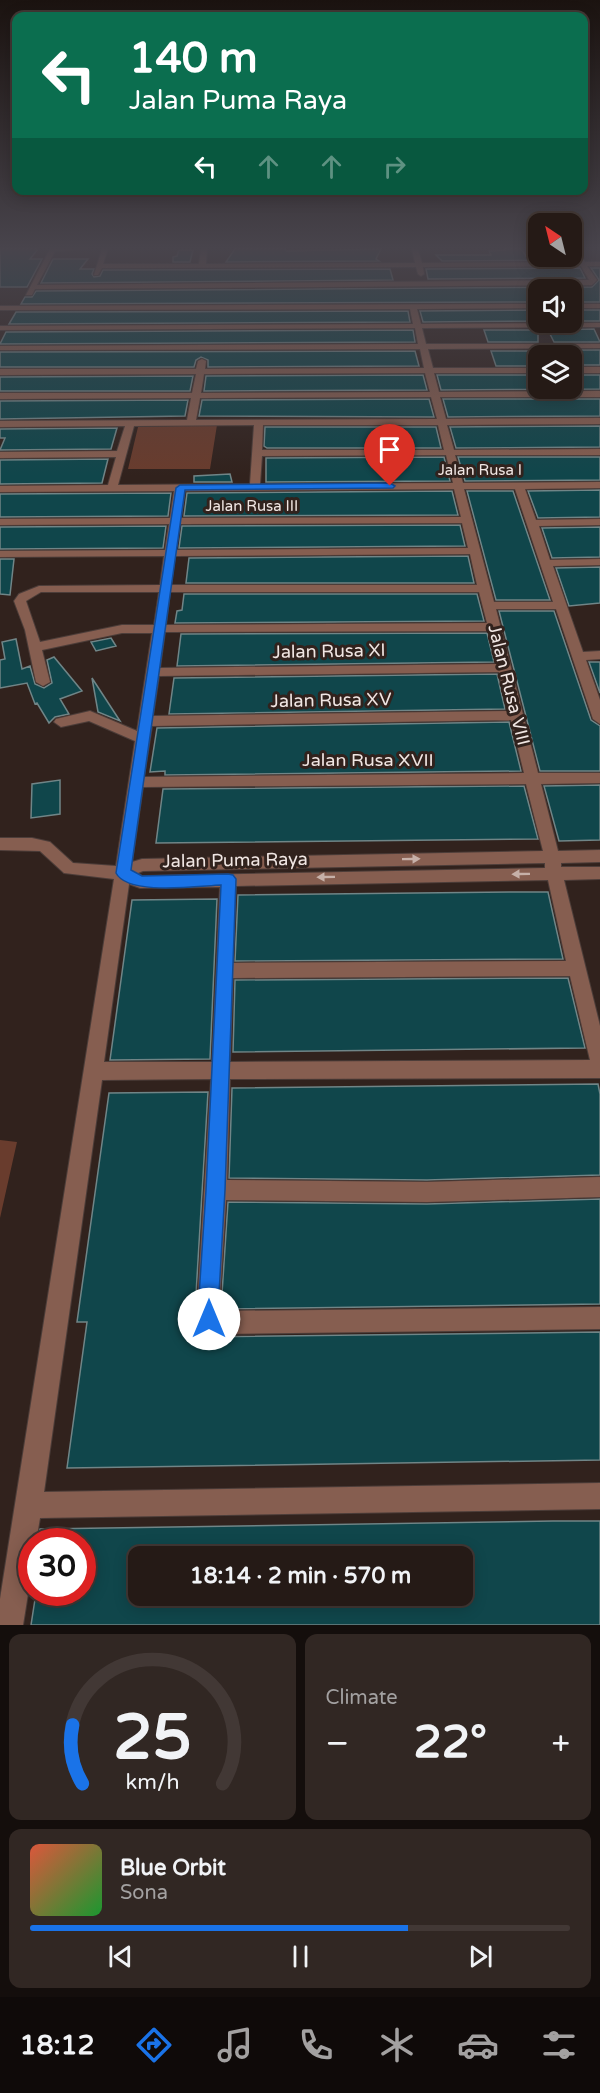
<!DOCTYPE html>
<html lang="en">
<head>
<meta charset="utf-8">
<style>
  :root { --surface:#251a16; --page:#312723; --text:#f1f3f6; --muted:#a3a1a1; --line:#423835; --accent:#1a73e8 }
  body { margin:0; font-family:"Varela Round",sans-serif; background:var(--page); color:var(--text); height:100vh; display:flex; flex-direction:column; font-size:22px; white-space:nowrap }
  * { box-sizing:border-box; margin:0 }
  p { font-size:20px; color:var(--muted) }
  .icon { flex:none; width:33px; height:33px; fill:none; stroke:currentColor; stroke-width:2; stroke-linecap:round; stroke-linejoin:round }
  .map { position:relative; height:1625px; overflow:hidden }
  .side { display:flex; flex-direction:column; gap:9px; padding:9px; background:#140e0c; flex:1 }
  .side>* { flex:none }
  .hud { position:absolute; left:12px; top:12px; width:576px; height:183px; border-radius:12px; box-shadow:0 3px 15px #0003,0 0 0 2px var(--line); background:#0b6e4f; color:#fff; overflow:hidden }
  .needle { width:39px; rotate:325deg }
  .tools { position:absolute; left:528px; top:213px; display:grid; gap:12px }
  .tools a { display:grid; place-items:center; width:54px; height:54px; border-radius:12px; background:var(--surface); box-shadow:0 3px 15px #0003,0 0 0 2px var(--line); font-size:30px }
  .speed { position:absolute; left:18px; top:1528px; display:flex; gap:12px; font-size:30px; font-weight:700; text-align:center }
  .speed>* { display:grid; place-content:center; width:78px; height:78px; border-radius:50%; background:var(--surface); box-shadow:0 3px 15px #0003,0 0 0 2px var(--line); line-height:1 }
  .speed .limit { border:9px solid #d22; background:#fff; color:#111 }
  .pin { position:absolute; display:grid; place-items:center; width:51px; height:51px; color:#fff; margin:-62px -26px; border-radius:50% 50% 50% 0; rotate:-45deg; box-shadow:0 0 6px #0007 }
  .pin .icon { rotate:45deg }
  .me { position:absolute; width:66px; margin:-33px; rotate:0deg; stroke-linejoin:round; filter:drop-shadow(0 0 4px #0008) }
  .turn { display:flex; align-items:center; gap:21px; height:126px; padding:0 18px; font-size:27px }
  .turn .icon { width:78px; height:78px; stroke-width:2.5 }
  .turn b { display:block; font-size:42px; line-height:51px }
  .lanes { display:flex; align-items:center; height:57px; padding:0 18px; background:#0003; justify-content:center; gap:30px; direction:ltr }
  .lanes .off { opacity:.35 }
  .big { font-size:45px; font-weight:700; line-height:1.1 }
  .side .tile { flex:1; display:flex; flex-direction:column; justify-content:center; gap:9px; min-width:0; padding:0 21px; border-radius:12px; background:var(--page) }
  .side .dial { align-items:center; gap:0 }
  .dial svg { height:156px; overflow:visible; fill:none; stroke:var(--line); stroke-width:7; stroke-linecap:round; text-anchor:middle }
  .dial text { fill:var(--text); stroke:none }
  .song { display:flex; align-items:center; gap:18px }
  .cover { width:72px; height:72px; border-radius:9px; background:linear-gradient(135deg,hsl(10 70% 55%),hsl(130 70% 35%)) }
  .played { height:6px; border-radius:3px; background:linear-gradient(90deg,var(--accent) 70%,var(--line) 70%) }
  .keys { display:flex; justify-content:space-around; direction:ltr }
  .heat { display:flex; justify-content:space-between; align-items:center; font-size:33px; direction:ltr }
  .side .tiles { flex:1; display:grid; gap:9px; grid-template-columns:1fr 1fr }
  .tile:last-child { grid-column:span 2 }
  .trip { position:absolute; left:128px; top:1546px; width:345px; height:60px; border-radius:12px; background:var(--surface); box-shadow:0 3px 15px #0003,0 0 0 2px var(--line); font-weight:700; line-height:60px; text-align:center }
  .tabs { display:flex; height:96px; justify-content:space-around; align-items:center; background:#0f0a09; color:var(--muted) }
  .tabs .icon { width:42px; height:42px }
  .tabs .active { color:var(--accent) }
  .tabs b { font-size:27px; color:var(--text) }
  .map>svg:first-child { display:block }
  .green { fill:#693c2d }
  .building { fill:#10464b; stroke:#708587; stroke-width:1.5; fill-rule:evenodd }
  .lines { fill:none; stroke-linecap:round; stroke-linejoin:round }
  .street-casing { stroke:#4c3d39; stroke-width:2 }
  .street { fill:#865e50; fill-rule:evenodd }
  .oneway { fill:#c6b0a8 }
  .route { fill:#1a73e8; stroke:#114b97; stroke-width:1.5 }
  .labels { text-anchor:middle; stroke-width:6; stroke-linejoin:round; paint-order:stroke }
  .far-street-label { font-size:15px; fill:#f0e6e3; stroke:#31221d }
  .street-label { font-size:18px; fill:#f0e6e3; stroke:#31221d }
</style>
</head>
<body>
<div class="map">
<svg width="600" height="1625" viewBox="0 0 600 1625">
  <rect width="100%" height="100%" fill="#31221d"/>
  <path class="green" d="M217,425L210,469H128L138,427Z
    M0,1140L17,1142L0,1218Z"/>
  <path class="building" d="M0,249H38L30,259H42L27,287H0Z
    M235,249H285L287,251L381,249L376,259L379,261L226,262Z
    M504,249H521L526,256H573L574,260L442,261L436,255H491L489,251L505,250Z
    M179,250H193L190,262H173V257L177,256Z
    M53,259H88L80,269H94L92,274L94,277L100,276L103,270L390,269L393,280L41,283Z
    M580,268L585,278L428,279L426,269Z
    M591,268H600V302H572V290H538V302L21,304L25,297H32L36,291L592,287L599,280Z
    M535,310L538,321L423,322L420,311Z
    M572,310H600V321H572Z
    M408,311L410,322L9,324L16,312Z
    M594,329L600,342H554L548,330Z
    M413,330L415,342L0,344L6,332Z
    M484,330H538V342H488Z
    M558,350H600V365H572V356H560Z
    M415,351L419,366L208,367V360L201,357L196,360L194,367H0V352Z
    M491,351H538V366H496Z
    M423,375L427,390L204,391L206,376Z
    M437,375H538V388H577L572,375H600V389L441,390Z
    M193,376L190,391H0V377Z
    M429,399L434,417L199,416L202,400Z
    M443,399H600V416L448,417Z
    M188,400L185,416L0,419V401Z
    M600,426V447L456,448L450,427Z
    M265,427H436L441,448H267L264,446Z
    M117,428L111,449L0,450L5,438H0V429Z
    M444,457L450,481L266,482V458Z
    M458,457H600V480L465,481Z
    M108,459L102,483L0,484V460Z
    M230,474L232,482H194V476Z
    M600,490V517L538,518L528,491Z
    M452,491L458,515L184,516L187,493Z
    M467,491H513L550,600H496Z
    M171,493L168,516L0,517V494Z
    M460,525L465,546L179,548L182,526Z
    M166,526L163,548L0,549V527Z
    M600,527V557L552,558L542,528Z
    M468,556L474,583H186L189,558Z
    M0,559H14L10,595L0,594Z
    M600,567V603L569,606L556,568Z
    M184,594H477L484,621L175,623L177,611L182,610Z
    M499,611H554L591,720L600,726V771H540Z
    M487,633L494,662L177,666L181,634Z
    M111,638L116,646L96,651L91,642Z
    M16,639L22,669L30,666L35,684L44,688L52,683L47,660L54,657L82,691L60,699L69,714L55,717L49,723L37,703L35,704L27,683L0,688V660L5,659L2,642Z
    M589,662H600V693Z
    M497,674L505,709L169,714L174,678Z
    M92,678L120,721L98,712Z
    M509,722L521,771L165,775V771L150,772L157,728Z
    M60,780V814L31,818L32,784Z
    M600,785V840L559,841L544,786Z
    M524,786L538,839L156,843L163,789Z
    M516,892H548L563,959L235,961L238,895Z
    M217,899L210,1059L110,1060L132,900Z
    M568,978L585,1048L233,1052L235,980Z
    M598,1084L600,1094V1175L427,1180L229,1178L232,1088Z
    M208,1092L195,1311L201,1329V1337L600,1332V1460L67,1468L87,1322H77L109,1093Z
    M600,1199V1304L221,1309L228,1202L427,1204Z
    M553,1521H600V1625H31L36,1593H82V1542H38L40,1529ZM138,1557H462V1596H138Z"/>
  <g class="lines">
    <g class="street-casing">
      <path id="street" d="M50,249H88L55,251L37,285L589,280L581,266L423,267L424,274L421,276L418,274L416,267L102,268L98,275H94L102,249H108L103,264H199L201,249H207L206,264L415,263L412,249H418L422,263L578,262L572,249H576L585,262H600V266H587L597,280L592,285L35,289L32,295H26Z
        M538,304V308L417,309L421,324L600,323V327L422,328L426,344H600V348L428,349L433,368H538V373H434L439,392L600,391V397H440L446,419L600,418V424L447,425L454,450L600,449V455H455L463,483L600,482V488L525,489L536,520L600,519V525L539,526L550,560L600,559V565L553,566L583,652L600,651V659L586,660L600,700V724L593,719L556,609H496L538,773H600V783L541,784L558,851L600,850V862L561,863V867H600V879L564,880L600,1026V1078L230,1079L227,1180L427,1182L600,1177V1197L427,1202L226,1200L219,1311L600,1307V1329L218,1334L201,1327L197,1311L211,1079L102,1080L44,1492L600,1483V1509L40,1518L36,1542H32V1569L23,1625H0V1599L114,879L64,873L40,851L0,850V838H32L50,842L73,863L116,866L135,741L89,721L61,727L54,722L56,719L90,711L137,731L152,633H122L42,650L50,682L43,686L36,682L25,630L14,601L19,594L39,586L160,585L164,556L0,557V551L165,550L169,524L0,525V519L170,518L174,491L0,492V486L108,485L116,457L0,458V452L117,451L125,426L0,427V421L187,420L191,398L0,399V393H192L196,374L0,375V369H196L198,361L202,359L206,361L205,369L424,368L420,349L0,350V346L418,344L415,328L0,330V326L413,324L410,309L0,310V306ZM425,373L430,392L201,393L204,374ZM431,397L437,419L196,420L200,398ZM254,425L250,484L118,485L134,426ZM263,425H438L444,450H262ZM446,455L453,483L260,484L262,456ZM454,489L461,517L181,518L185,491ZM464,489H515L553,602H494ZM462,523L468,548L176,550L180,524ZM470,554L477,585H171L175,556ZM41,592H159L154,625H122L40,642L26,601ZM170,592H479L487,623L166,625ZM489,631L497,664L160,668L165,632ZM499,672L508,711L153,716L159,676ZM511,720L524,773L144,777L152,726ZM526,784L543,851L142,859L132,862L143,787ZM545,863V868L142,876L138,873L143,871ZM548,880L566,961L233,963L236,886ZM129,884L140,888L220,887L212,1062H104ZM570,976L590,1060L230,1062L233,978Z
        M572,304H600V308H572Z
        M572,367H600V373H572Z"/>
    </g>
    <use href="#street" class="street"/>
  </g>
  <defs><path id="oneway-solid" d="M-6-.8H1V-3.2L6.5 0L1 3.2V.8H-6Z" transform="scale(1.5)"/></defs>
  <g class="oneway">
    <use href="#oneway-solid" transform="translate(411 859) rotate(-1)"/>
    <use href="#oneway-solid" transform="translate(521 874) rotate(179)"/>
    <use href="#oneway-solid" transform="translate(326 877) rotate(179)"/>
  </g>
  <linearGradient id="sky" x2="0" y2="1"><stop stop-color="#1b1310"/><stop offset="0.52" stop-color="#48444c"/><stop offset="1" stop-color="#48444c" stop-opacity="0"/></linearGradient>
  <rect width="600" height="476" fill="url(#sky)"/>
  <path class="route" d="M390,483L395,486L393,488L185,490L131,870L142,876L228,874L233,875L236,879L225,1190L218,1311L220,1319L217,1327L209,1330L202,1327L198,1311L206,1190L221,885C197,886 128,896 116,873L176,488L180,485Z"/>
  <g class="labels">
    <g class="far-street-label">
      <text x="480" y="475">Jalan Rusa I</text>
      <text x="252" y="511">Jalan Rusa III</text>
    </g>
    <g class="street-label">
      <text transform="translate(329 651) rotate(-1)" y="6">Jalan Rusa XI</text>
      <text transform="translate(509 685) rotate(76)" y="6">Jalan Rusa VIII</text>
      <text transform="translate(331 700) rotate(-1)" y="6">Jalan Rusa XV</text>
      <text x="368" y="766">Jalan Rusa XVII</text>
      <text transform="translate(235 860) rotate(-1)" y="6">Jalan Puma Raya</text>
    </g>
  </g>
</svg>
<div class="tools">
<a><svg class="needle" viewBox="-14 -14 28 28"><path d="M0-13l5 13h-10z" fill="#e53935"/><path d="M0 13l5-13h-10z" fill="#a3a1a1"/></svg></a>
<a><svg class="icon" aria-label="sound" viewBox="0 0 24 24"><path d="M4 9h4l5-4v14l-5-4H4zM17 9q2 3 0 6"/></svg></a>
<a><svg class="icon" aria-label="layers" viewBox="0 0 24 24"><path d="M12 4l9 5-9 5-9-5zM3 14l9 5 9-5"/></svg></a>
</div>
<div class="speed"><div class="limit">30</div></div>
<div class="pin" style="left:390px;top:486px;background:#d93025"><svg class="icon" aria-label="arrive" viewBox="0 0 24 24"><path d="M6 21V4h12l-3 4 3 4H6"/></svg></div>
<svg class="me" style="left:209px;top:1319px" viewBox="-20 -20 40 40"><circle r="19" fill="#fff"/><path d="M0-13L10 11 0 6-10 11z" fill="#1a73e8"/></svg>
<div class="trip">18:14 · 2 min · 570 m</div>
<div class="hud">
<div class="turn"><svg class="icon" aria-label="left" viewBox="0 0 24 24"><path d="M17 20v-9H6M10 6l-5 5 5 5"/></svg><div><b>140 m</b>Jalan Puma Raya</div></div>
<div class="lanes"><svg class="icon" aria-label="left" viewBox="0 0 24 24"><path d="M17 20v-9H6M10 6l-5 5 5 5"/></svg><svg class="icon off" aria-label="ahead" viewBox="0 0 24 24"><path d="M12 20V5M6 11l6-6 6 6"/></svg><svg class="icon off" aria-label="ahead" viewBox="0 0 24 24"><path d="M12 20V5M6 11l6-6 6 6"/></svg><svg class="icon off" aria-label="right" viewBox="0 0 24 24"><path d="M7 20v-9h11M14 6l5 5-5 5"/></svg></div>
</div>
</div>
<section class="side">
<div class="tiles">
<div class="tile dial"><svg viewBox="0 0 100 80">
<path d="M14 69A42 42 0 1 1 86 69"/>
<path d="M14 69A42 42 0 0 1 9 39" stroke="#1a73e8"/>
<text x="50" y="56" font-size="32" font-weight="700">25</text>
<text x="50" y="72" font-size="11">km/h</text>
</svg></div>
<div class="tile"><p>Climate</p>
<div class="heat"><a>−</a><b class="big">22°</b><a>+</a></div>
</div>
<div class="tile">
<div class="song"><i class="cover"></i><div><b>Blue Orbit</b><p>Sona</p></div></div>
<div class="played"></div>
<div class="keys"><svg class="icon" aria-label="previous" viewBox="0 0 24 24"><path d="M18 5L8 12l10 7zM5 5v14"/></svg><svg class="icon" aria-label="pause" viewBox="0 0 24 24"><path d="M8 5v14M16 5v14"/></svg><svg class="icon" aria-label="next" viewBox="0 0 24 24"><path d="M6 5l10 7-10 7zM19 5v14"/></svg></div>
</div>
</div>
</section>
<nav class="tabs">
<b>18:12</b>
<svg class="icon active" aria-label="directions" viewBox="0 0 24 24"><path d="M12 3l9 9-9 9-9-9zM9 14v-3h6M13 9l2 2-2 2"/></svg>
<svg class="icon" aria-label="music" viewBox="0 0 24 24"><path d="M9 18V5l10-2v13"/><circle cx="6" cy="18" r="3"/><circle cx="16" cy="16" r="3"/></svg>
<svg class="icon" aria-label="phone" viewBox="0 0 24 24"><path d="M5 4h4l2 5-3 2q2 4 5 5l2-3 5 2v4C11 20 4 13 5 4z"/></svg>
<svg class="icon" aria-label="climate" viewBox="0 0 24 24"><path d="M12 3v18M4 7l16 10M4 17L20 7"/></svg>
<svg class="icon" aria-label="car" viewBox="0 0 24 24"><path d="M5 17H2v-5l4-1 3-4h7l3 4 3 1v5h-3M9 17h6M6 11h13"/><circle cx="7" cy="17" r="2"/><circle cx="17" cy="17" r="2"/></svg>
<svg class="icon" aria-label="filters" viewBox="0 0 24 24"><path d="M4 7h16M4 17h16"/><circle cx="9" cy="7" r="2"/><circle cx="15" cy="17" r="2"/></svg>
</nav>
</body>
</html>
